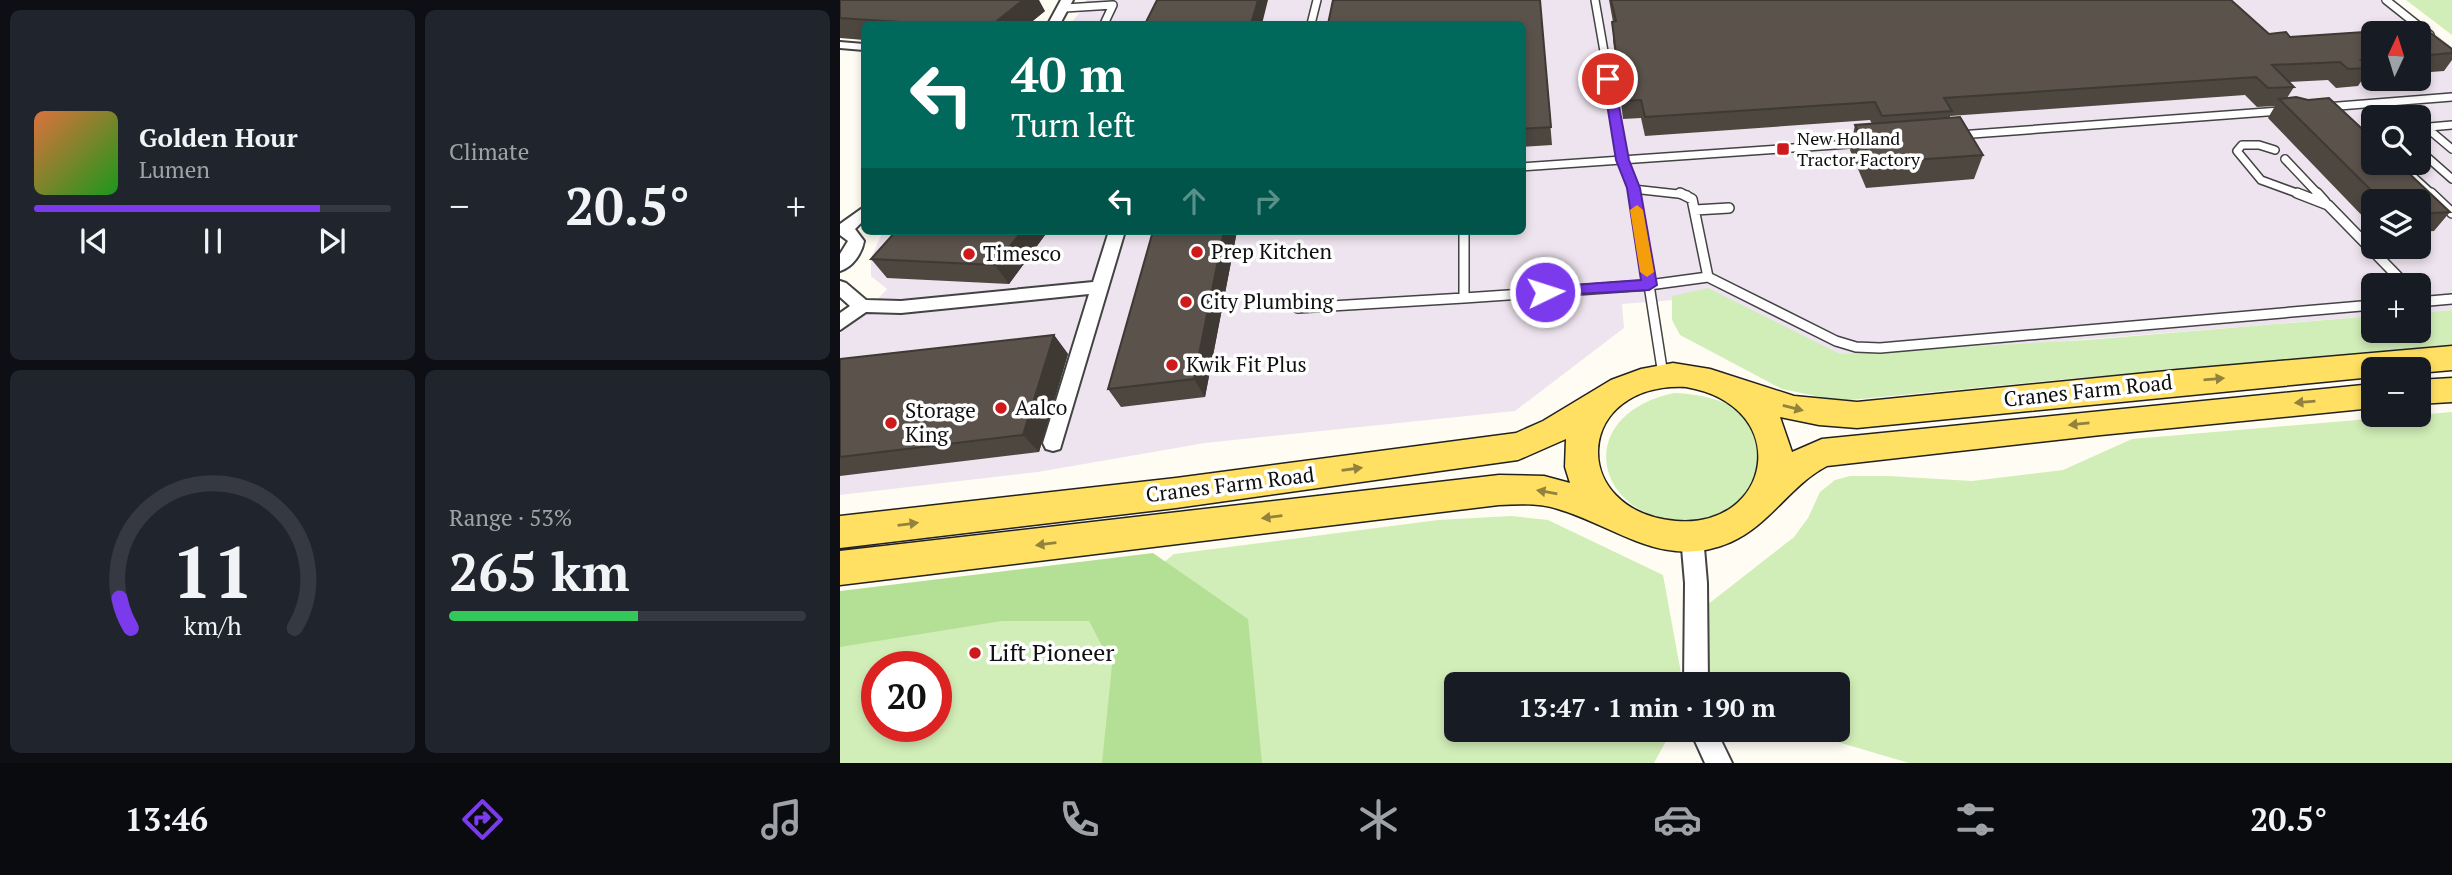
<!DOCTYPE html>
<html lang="en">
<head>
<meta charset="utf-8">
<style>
  :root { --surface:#171b24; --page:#20242c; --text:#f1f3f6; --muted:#9ea1a6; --line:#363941; --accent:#7c3aed }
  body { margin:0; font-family:"PT Serif",serif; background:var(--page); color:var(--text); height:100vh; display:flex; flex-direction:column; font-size:26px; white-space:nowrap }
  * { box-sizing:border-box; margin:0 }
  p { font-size:23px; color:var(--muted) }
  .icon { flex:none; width:38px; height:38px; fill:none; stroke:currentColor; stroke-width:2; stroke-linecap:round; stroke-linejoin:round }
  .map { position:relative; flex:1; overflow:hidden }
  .side { display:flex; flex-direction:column; gap:10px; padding:10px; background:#0d0f14; width:840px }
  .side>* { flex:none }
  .top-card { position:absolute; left:21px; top:21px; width:665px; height:214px; border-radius:10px; box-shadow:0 4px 10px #0003; background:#00695c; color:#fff; overflow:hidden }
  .needle { width:46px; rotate:4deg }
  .fabs { position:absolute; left:1521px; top:21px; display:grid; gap:14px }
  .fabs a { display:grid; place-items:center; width:70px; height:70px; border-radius:10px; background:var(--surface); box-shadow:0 4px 10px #0003; font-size:35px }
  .speed { position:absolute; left:21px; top:651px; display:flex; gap:14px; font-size:35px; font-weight:700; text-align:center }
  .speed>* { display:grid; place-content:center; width:91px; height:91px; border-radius:50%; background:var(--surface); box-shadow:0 4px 10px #0003; line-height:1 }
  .speed .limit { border:10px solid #d22; background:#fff; color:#111 }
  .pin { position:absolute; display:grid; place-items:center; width:60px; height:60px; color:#fff; margin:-30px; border:4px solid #fff; border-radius:50%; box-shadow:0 2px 7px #0007 }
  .me { position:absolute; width:77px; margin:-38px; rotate:86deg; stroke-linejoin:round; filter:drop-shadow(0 0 5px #0008) }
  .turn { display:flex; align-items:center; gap:24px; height:147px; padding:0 35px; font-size:32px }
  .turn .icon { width:91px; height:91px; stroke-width:2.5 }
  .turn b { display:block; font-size:49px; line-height:60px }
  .lanes { display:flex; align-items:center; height:66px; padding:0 35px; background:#0003; justify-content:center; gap:35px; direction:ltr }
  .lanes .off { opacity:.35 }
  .big { font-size:52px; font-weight:800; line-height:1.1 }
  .side .tile { flex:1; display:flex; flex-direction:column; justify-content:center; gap:10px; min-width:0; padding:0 24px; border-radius:10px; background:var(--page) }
  .side .dial { align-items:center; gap:0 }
  .dial svg { height:182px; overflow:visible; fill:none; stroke:var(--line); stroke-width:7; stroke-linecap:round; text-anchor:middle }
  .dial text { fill:var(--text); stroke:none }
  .song { display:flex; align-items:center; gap:21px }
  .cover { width:84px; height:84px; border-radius:10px; background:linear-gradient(135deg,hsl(20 70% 55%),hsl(120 70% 35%)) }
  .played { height:7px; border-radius:4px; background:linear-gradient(90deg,var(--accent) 80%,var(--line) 80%) }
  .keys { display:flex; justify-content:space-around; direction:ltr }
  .heat { display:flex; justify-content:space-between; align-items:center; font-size:38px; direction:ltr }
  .charge { height:10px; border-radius:5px; background:linear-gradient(90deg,#34c759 53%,var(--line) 0) }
  .side .tiles { flex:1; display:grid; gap:10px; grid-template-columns:repeat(2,1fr) }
  .trip { position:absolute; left:604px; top:672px; width:406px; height:70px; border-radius:10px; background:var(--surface); box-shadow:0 4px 10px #0003; font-weight:800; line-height:70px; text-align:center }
  .tab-bar { display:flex; height:112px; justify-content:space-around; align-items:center; background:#090b0e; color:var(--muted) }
  .tab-bar .icon { width:49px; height:49px }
  .tab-bar .selected { color:var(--accent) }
  .tab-bar b { font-size:32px; color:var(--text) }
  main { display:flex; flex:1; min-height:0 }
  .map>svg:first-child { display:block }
  .industrial { fill:#eee4ef; fill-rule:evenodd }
  .green { fill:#d1eeb8; fill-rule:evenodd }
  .forest { fill:#b4e095 }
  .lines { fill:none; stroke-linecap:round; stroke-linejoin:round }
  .service-far1-casing { stroke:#434343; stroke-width:10 }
  .service-casing { stroke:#434343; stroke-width:12 }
  .pedestrian-casing { stroke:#434343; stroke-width:4 }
  .minor-casing { stroke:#434343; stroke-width:4 }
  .primary-casing { stroke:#212121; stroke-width:3 }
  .service-far1 { stroke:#fff; stroke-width:7 }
  .service { stroke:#fff; stroke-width:9 }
  .pedestrian { fill:#fff; fill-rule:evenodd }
  .minor { fill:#fff; fill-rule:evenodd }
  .primary { fill:#ffe063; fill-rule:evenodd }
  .wall { fill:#4d4740 }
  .shaded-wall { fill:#3f3934 }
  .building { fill:#5a524b; stroke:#3f3934; stroke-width:2 }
  .oneway { fill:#93823e }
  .route { fill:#7c3aed; stroke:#51269a; stroke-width:2 }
  .slow { fill:#f59e0b }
  .poi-dot { fill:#ce1a1a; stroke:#fff; stroke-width:2.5 }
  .labels { text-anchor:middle; stroke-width:7; stroke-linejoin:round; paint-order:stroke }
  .far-poi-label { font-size:18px; fill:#101010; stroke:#fff; text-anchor:start }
  .poi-label { font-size:21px; fill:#101010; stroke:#fff; text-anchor:start }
  .street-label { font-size:21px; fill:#101010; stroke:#fff }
  .near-poi-label { font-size:24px; fill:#101010; stroke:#fff; text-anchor:start }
</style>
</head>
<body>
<main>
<section class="side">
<div class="tiles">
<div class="tile">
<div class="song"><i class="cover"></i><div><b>Golden Hour</b><p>Lumen</p></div></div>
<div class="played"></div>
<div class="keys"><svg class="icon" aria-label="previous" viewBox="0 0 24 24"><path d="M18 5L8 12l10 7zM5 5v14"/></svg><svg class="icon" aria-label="pause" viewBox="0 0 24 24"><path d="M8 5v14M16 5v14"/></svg><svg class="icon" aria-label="next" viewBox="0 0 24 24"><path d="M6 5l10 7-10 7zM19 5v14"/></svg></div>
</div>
<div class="tile"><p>Climate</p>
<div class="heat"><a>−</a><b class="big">20.5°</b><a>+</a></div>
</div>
<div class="tile dial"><svg viewBox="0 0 100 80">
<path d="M14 69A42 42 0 1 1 86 69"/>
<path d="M14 69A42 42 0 0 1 9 56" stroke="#7c3aed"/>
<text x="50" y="56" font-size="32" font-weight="700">11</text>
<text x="50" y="72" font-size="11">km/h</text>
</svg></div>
<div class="tile"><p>Range · 53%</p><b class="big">265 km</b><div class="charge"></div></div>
</div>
</section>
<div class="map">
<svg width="1612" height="763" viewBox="0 0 1612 763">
  <rect width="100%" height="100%" fill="#fffdf3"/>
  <path class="industrial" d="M246,0H1553L1612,47V310L1579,313L1578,285H1533V316L990,360L874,297L782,304L784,328L675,411L365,443L198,472L0,495V333L20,318L47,289L31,276V258L43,231H682V24H230L246,5ZM1533,33H1578V79H1533ZM1533,117H1578V163H1533ZM1533,201H1578V247H1533Z"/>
  <path class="green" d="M1566,0H1612V35Z
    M868,288L1000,354L1246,340L1533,316V331H1578L1579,313L1612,310V348L1227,379L1000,401L942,389L840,335L832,320V296Z
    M834,393C863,394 906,402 918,435C923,446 920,466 921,478C910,489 899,505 887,513C876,520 858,521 845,521C754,519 731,415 834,393Z
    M1612,412V763H1069L957,730H998V684H866L867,605L954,537L968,518L980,492L995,480L1010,476H1049L1132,481L1223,470L1292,439Z
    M671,516L708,520L823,575L843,684H616V730H832L814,763H0V608L313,571L334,554L598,520ZM37,667H96V726H37Z"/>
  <path class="forest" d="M313,553L408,619L422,763H262L272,665L249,621H162L0,647V591Z"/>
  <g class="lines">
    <g class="service-far1-casing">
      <path id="service-far1" d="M755,0L783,160L794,195
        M1546,0L1590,35
        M225,8L273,5L264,24
        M471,24L477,0
        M1486,107L1612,97
        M1578,128L1612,125
        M1587,128L1612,149
        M1524,131L1533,139
        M1119,135L1440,111
        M1578,149L1612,179
        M1435,150L1419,145H1402L1397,151L1421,180L1462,195
        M1445,159L1479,195
        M1558,163L1593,195
        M682,167L1024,143
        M793,189L847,195"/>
    </g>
    <g class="service-casing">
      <path id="service" d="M840,193L852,199L868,277
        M1457,193L1488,205L1566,285
        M1477,193L1485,202
        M1591,193L1612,213
        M855,210L889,208
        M624,231V298L809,285L794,193
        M1578,302L1612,299
        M458,308L624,298
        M823,375L809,285L868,277L996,341L1016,347L1040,348L1533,305"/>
    </g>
    <g class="pedestrian-casing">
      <path id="pedestrian" d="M0,42L24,44V50L0,48Z"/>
    </g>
    <g class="minor-casing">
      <path id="minor" d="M221,0H233L220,24H208Z
        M24,207V220L15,229L24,241C22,253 13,267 0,271V254L8,241L0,235V224Z
        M269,231H285L220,449L213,451L206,449L203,443L249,294L61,313L26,312L0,330V313L10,306L0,297V281L6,283L26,300L61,301L253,282Z
        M852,526L860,529L863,536L867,583L868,684H844L845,583L841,536L844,529Z
        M850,730H876L892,763H865Z"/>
    </g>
    <g class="primary-casing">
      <path id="primary" d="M1612,346V370L1578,373V369H1533V377L1017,428L979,425L940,417L952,452L982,439L1533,384V408L1261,435L987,466C950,485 930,525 891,542C824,571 778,527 718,509C699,503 679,504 659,505L0,585V551L659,475L704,476L730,483L725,467L726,439L678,460L336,508L0,548V516L336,478L676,433L703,421L771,380L801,369L833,363L870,369L954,396L1017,402L1337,370ZM846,387C955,406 932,529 836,521C727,511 734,382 846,387Z
        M1612,378V402L1578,404V380Z"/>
    </g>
    <use href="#service-far1" class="service-far1"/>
    <use href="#service" class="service"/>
    <use href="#pedestrian" class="pedestrian"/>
    <use href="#minor" class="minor"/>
    <use href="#primary" class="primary"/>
  </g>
  <path class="wall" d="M0,0L205,11L189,24H24V40L0,38Z
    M700,0L712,145L682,147V24Z
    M769,0H1391L1429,34L1446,32L1450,37L1584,28L1612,49V60L1604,71L1578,73V33H1533V76L1524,77L1518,86L1496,88L1488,80L1449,82L1454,87L1447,98L1456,97L1468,100L1489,98L1533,139V163H1558L1610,212L1594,231L1578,232V201H1533V227L1428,118L1435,106L1417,107L1405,95L1110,116V118L1120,117L1143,155L1134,179L1026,188L1010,150L1015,125L1032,124L1030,120L805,136L801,118L783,119L773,40V22Z
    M56,231H208L169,284L47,278L31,259Z
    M313,231H397L365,397L281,407L268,389Z
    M214,335L228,354L199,452L0,476V359Z"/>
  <path class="shaded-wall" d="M183,0H199L205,11L189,24H153Z
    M418,0H428L422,24H411Z
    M182,231H208L169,284L155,265Z
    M384,231H397L365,397L354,379Z
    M214,335L228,354L199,452L183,435Z"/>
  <path class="building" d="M0,0H183L153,24H90L0,18Z
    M317,0H418L411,24H305Z
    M493,0H700L711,127L682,129V24H488Z
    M771,0H1391L1429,34L1446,32L1450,37L1584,28L1612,49V53L1578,56V33H1533V59L1521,60L1530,68L1508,69L1500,62L1432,65L1454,87L1428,88L1416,77L1104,98L1112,111L1042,116L1035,102L805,117L801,100L782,101L772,22L776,21Z
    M1456,97L1468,100L1489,98L1533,139V163H1558L1610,212L1578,214V201H1542L1439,99Z
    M1120,117L1143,155L1032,163L1015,125Z
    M56,231H182L155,265L31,259Z
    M313,231H384L354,379L268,389Z
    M214,335L183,435L0,457V359Z"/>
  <defs><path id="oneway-solid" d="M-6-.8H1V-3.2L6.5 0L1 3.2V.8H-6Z" transform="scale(1.75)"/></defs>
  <g class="oneway">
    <use href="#oneway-solid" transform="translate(1374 379) rotate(-5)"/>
    <use href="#oneway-solid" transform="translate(1465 402) rotate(175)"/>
    <use href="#oneway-solid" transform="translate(953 408) rotate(14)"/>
    <use href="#oneway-solid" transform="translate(1239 424) rotate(174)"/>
    <use href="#oneway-solid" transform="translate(512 469) rotate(-8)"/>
    <use href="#oneway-solid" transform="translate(707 492) rotate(-170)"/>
    <use href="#oneway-solid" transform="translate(432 517) rotate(173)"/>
    <use href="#oneway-solid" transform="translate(68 524) rotate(-7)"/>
    <use href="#oneway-solid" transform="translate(206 544) rotate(173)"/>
  </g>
  <path class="route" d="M768,75L774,79L789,160L800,188L817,285L809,290L699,296L697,292L705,287L801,280L787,188L776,160L763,79Z"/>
  <path class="slow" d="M797,205L803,210L814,272L807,277L800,272L790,210Z"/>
  <g class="poi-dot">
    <rect x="936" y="142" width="14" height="14" rx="3.5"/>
    <circle cx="357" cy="252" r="7"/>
    <circle cx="129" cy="254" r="7"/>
    <circle cx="346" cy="302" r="7"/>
    <circle cx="332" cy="365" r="7"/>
    <circle cx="161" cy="408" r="7"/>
    <circle cx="51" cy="423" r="7"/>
    <circle cx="135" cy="653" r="7"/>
  </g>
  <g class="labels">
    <g class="far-poi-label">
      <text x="957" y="145">New Holland<tspan x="957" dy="21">Tractor Factory</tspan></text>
    </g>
    <g class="poi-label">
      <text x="371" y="259">Prep Kitchen</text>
      <text x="143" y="261">Timesco</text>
      <text x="360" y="309">City Plumbing</text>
      <text x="346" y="372">Kwik Fit Plus</text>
      <text x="175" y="415">Aalco</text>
      <text x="65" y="418">Storage<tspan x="65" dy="24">King</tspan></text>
    </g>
    <g class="street-label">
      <text transform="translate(1248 391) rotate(-6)" y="7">Cranes Farm Road</text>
      <text transform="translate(390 485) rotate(-7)" y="7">Cranes Farm Road</text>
    </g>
    <g class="near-poi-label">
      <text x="149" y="661">Lift Pioneer</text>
    </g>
  </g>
</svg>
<div class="fabs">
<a><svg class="needle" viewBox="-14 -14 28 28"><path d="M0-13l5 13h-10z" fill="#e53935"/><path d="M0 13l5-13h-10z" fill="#9ea1a6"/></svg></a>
<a><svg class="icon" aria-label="search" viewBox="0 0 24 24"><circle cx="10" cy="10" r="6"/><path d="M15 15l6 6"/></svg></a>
<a><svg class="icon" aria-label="layers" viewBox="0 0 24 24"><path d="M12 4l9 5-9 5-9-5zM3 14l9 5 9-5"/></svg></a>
<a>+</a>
<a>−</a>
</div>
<div class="speed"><div class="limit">20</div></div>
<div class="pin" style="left:768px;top:79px;background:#d93025"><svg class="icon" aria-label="arrive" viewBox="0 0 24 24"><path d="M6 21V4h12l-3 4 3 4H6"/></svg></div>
<svg class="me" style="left:705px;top:292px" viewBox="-20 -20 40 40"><circle r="17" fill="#7c3aed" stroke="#fff" stroke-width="3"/><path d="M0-11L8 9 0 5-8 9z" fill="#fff"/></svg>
<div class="trip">13:47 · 1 min · 190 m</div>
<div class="top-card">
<div class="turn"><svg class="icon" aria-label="left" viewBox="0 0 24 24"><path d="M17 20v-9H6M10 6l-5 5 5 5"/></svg><div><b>40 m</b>Turn left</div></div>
<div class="lanes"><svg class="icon" aria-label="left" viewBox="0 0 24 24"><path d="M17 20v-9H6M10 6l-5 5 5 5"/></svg><svg class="icon off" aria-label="ahead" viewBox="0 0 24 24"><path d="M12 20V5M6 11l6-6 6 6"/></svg><svg class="icon off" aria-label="right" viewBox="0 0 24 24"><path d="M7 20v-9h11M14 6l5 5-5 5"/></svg></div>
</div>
</div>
</main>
<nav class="tab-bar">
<b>13:46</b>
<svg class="icon selected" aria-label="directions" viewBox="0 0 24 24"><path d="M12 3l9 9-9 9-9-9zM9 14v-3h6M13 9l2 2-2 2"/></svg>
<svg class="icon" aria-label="music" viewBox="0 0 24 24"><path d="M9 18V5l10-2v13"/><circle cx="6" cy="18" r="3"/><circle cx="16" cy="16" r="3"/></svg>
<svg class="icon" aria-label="phone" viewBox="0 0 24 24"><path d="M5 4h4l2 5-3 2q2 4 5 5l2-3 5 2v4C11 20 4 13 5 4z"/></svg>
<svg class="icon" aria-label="climate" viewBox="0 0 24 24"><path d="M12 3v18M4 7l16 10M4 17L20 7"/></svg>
<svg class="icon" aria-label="car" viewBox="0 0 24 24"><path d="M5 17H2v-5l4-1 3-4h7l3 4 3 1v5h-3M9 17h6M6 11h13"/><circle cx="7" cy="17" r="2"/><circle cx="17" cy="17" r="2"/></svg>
<svg class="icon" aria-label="filters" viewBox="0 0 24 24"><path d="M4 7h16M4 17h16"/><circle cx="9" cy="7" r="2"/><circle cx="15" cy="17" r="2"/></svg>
<b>20.5°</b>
</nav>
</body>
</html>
